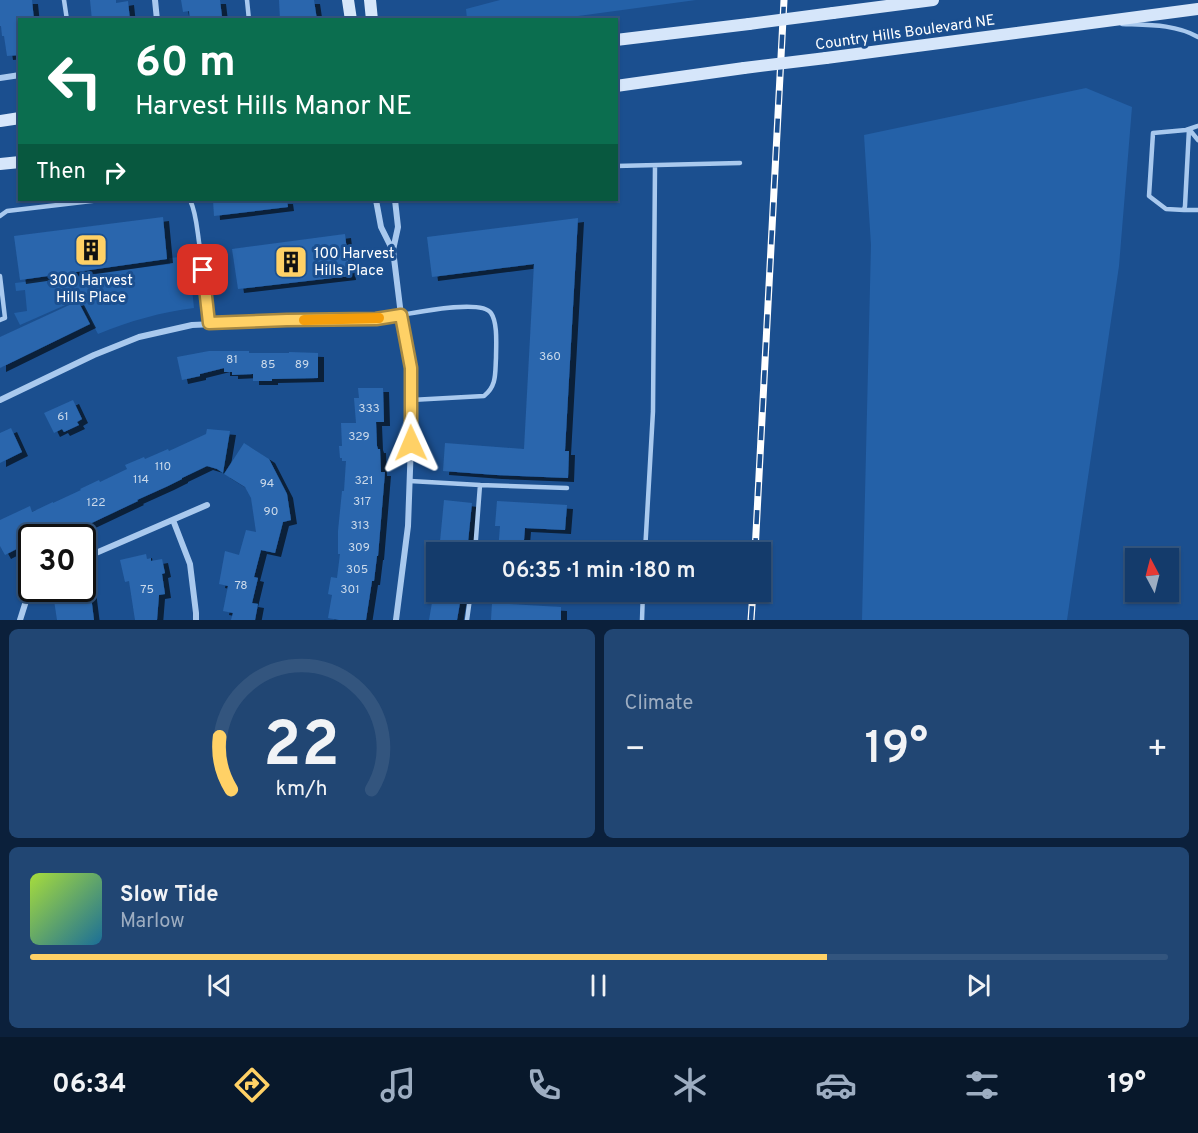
<!DOCTYPE html>
<html lang="en">
<head>
<meta charset="utf-8">
<style>
  :root { --surface:#143b6b; --page:#214673; --text:#f1f3f6; --muted:#9dadc1; --line:#33557e; --accent:#ffd166 }
  body { margin:0; font-family:Overpass,sans-serif; background:var(--page); color:var(--text); height:100vh; display:flex; flex-direction:column; font-size:22px; white-space:nowrap }
  * { box-sizing:border-box; margin:0 }
  p { font-size:20px; color:var(--muted) }
  .icon { flex:none; width:33px; height:33px; fill:none; stroke:currentColor; stroke-width:2; stroke-linecap:round; stroke-linejoin:round }
  .map { position:relative; height:620px; overflow:hidden }
  .sheet { display:flex; flex-direction:column; gap:9px; padding:9px; background:#0b203b; flex:1 }
  .sheet>* { flex:none }
  .hud { position:absolute; left:18px; top:18px; width:600px; height:183px; border-radius:0px; box-shadow:0 2px 4px #0004,0 0 0 2px var(--line); background:#0b6e4f; color:#fff; overflow:hidden }
  .needle { width:39px; rotate:353deg }
  .fabs { position:absolute; left:1125px; top:548px; display:grid; gap:12px }
  .fabs a { display:grid; place-items:center; width:54px; height:54px; border-radius:0px; background:var(--surface); box-shadow:0 2px 4px #0004,0 0 0 2px var(--line); font-size:30px }
  .speed { position:absolute; left:18px; top:524px; display:flex; gap:12px; font-size:30px; font-weight:700; text-align:center }
  .speed>* { display:grid; place-content:center; width:78px; height:78px; border-radius:50%; background:var(--surface); box-shadow:0 2px 4px #0004,0 0 0 2px var(--line); line-height:1 }
  .speed .limit { border:3px solid #111; border-radius:9px; background:#fff; color:#111 }
  .pin { position:absolute; display:grid; place-items:center; width:51px; height:51px; color:#fff; margin:-26px; border-radius:12px; box-shadow:0 3px 9px #0006 }
  .me { position:absolute; width:66px; margin:-33px; rotate:359deg; stroke-linejoin:round; filter:drop-shadow(0 0 4px #0008) }
  .turn { display:flex; align-items:center; gap:21px; height:126px; padding:0 18px; font-size:27px }
  .turn .icon { width:78px; height:78px; stroke-width:2.5 }
  .turn b { display:block; font-size:42px; line-height:51px }
  .then { display:flex; align-items:center; height:57px; padding:0 18px; background:#0003; gap:12px; font-size:22px }
  .big { font-size:45px; font-weight:600; line-height:1.1 }
  .sheet .card { flex:1; display:flex; flex-direction:column; justify-content:center; gap:9px; min-width:0; padding:0 21px; border-radius:9px; background:var(--page) }
  .sheet .dial { align-items:center; gap:0 }
  .dial svg { height:156px; overflow:visible; fill:none; stroke:var(--line); stroke-width:7; stroke-linecap:round; text-anchor:middle }
  .dial text { fill:var(--text); stroke:none }
  .song { display:flex; align-items:center; gap:18px }
  .cover { width:72px; height:72px; border-radius:9px; background:linear-gradient(135deg,hsl(80 70% 55%),hsl(200 70% 35%)) }
  .played { height:6px; border-radius:3px; background:linear-gradient(90deg,var(--accent) 70%,var(--line) 70%) }
  .keys { display:flex; justify-content:space-around; direction:ltr }
  .heat { display:flex; justify-content:space-between; align-items:center; font-size:33px; direction:ltr }
  .sheet .tiles { flex:1; display:grid; gap:9px; grid-template-columns:1fr 1fr }
  .card:last-child { grid-column:span 2 }
  .trip { position:absolute; left:426px; top:542px; width:345px; height:60px; border-radius:0px; background:var(--surface); box-shadow:0 2px 4px #0004,0 0 0 2px var(--line); font-weight:600; line-height:60px; text-align:center }
  .tabs { display:flex; height:96px; justify-content:space-around; align-items:center; background:#08182b; color:var(--muted) }
  .tabs .icon { width:42px; height:42px }
  .tabs .selected { color:var(--accent) }
  .tabs b { font-size:27px; color:var(--text) }
  .map>svg:first-child { display:block }
  .green { fill:#2461a8 }
  .building { fill:#2a66ad; filter:url(#shadow) }
  .lines { fill:none; stroke-linecap:round; stroke-linejoin:round }
  .lane { stroke:#a9c9ee; stroke-width:4.5 }
  .street { stroke:#a9c9ee; stroke-width:6 }
  .secondary { stroke:#d6e6fa; stroke-width:12 }
  .rail-casing { stroke:#fff; stroke-width:7 }
  .rail { stroke:#1b4f8f; stroke-width:4.5; stroke-dasharray:14; stroke-linecap:butt }
  .secondary-bridge { stroke:#d6e6fa; stroke-width:12 }
  .route-casing { stroke:#a68842; stroke-width:15 }
  .route { stroke:#ffd166; stroke-width:10 }
  .slow { stroke:#f59e0b; stroke-width:10 }
  .labels { text-anchor:middle; stroke-width:6; stroke-linejoin:round; paint-order:stroke }
  .number-label { font-size:12px; fill:#cad9ea }
  .street-label { font-size:15px; fill:#fff; stroke:#1b4f8f }
  .poi-label { font-size:15px; fill:#fff; stroke:#1b4f8f; text-anchor:start }
</style>
</head>
<body>
<div class="map">
<svg width="1198" height="620" viewBox="0 0 1198 620">
  <defs>
    <filter id="shadow"><feDropShadow dx="6" dy="4" stdDeviation="0" flood-color="#0009"/></filter>
  </defs>
  <rect width="100%" height="100%" fill="#1b4f8f"/>
  <path class="green" d="M500,0H696L556,19H467L466,9Z
    M1086,88L1132,107L1119,266L1067,620H862L871,245L864,135Z
    M181,257L183,289H192L194,308C161,312 130,321 98,334L79,299L20,325L14,313L27,311L25,290L16,291L15,283L170,264L169,258Z"/>
  <path class="building" d="M0,0H32L34,20H20V55L7,56L4,36H2L1,26H0Z
    M90,0H116V3L128,1L130,20H92Z
    M181,0H220L222,17L190,20L189,11L183,12Z
    M279,0H314L317,20H280Z
    M213,200H287L288,207L214,216Z
    M163,217L167,259L20,280L14,236Z
    M578,218L565,451H569L568,478L496,475L443,471L445,443L524,449L534,264L432,277L427,237Z
    M345,234L350,276L238,289L232,249Z
    M78,301L90,324L0,368V337Z
    M209,351H249V353H289V352L318,353V378L272,379V381H253V374L232,375V372H224V368L200,374V376L182,380L177,357Z
    M358,388H383L384,422H376L377,446L378,449H380L381,472H385L378,556H377L374,581H372L366,620H339L328,618L332,595L328,594L331,577L337,578L340,554H338V531L342,491H344L346,461H342V458H340L339,446H342L341,423H356L354,398H359Z
    M73,400L82,419L77,422L79,425L64,432L62,429L54,433L44,413Z
    M11,428L22,452L0,463V433Z
    M207,429L230,431L223,473L217,469L207,466L182,478V479L168,486L137,500L138,501L79,529L78,527L57,537H32V541L5,555L0,546V520L30,506L32,512L53,502V503L81,490L80,489L99,480L100,482L127,469L125,465L144,457L145,459L168,449L169,451L206,434Z
    M244,443L269,459L287,494L291,520L283,522L275,553L261,550L254,577L258,578L252,603L258,604L255,620H231L233,613L223,611L228,586L219,584L225,551L239,555L246,530L256,532L251,498L245,487L224,474Z
    M444,500L472,503L467,552H439Z
    M497,501L567,505L565,530L525,528L523,552H498L500,526H495Z
    M146,554L147,559L151,558V561L162,559L165,573L162,574L165,594L159,595L157,620H135L129,581L125,582L120,560Z
    M90,588L94,620H57L54,600L64,598V591Z
    M434,591H462L457,620H429Z
    M492,603L561,607V620H491Z"/>
  <g class="lines">
    <path class="lane" d="M64,0L67,20
      M247,0L249,20
      M1122,24C1148,25 1175,24 1198,37
      M1189,129L1185,206L1184,210L1166,209L1149,196L1153,133L1186,130L1198,126
      M1189,129L1198,140
      M616,166L740,163
      M190,200C196,212 197,228 199,242C203,269 207,296 209,323
      M1184,210H1198
      M0,216L7,211L100,200
      M0,276L5,318L0,320
      M401,315C418,312 482,299 491,313C498,323 496,346 496,358C495,373 497,386 484,396L411,400
      M410,481L480,485L475,552
      M480,485L567,488
      M645,552L653,411L655,166
      M467,620L471,591
      M642,620L643,591"/>
    <path class="street" d="M155,0L157,20
      M0,78L20,75
      M376,200L381,227L392,249
      M395,200L398,227L393,250L401,315L411,368V443L408,526L396,620
      M0,400L94,355L139,337L192,325L304,320L376,319L401,315
      M173,520L190,564L196,613V620
      M82,559L207,505
      M20,620L32,582"/>
    <path class="secondary" d="M348,0L351,20
      M370,0L372,20
      M833,13L933,0
      M616,40L749,24
      M826,58L1198,9
      M616,86L744,68
      M0,121L20,118
      M0,164L20,162"/>
    <g class="rail-casing">
      <path id="rail" d="M755,552L784,0
        M751,620L753,591"/>
    </g>
    <use href="#rail" class="rail"/>
    <path class="secondary-bridge" d="M749,24L833,13
      M744,68L826,58"/>
  </g>
  <g class="lines">
    <g class="route-casing">
      <path id="route" d="M203,270L209,323L287,320L376,319L401,315L411,368V443"/>
    </g>
    <use href="#route" class="route"/>
    <path class="slow" d="M304,320L379,318"/>
  </g>
  <defs>
    <g id="building-square" transform="scale(1.725)"><rect x="-9" y="-9" width="18" height="18" rx="4" fill="#ffd166" stroke="#1b4f8f"/><path d="M-4-6H4V6H1V3H-1V6H-4ZM-2.5-4.3h1.7v1.8h-1.7ZM.8-4.3h1.7v1.8H.8ZM-2.5-1h1.7V.8h-1.7ZM.8-1h1.7V.8H.8Z" fill="#111"/></g>
  </defs>
  <g fill-rule="evenodd">
    <use href="#building-square" x="91" y="250"/>
    <use href="#building-square" x="291" y="262"/>
  </g>
  <g class="labels">
    <g class="number-label">
      <text x="550" y="360">360</text>
      <text x="232" y="363">81</text>
      <text x="268" y="368">85</text>
      <text x="302" y="368">89</text>
      <text x="369" y="412">333</text>
      <text x="63" y="420">61</text>
      <text x="359" y="440">329</text>
      <text x="163" y="470">110</text>
      <text x="141" y="483">114</text>
      <text x="364" y="484">321</text>
      <text x="267" y="487">94</text>
      <text x="362" y="505">317</text>
      <text x="96" y="506">122</text>
      <text x="271" y="515">90</text>
      <text x="360" y="529">313</text>
      <text x="359" y="551">309</text>
      <text x="357" y="573">305</text>
      <text x="241" y="589">78</text>
      <text x="147" y="593">75</text>
      <text x="350" y="593">301</text>
    </g>
    <g class="street-label">
      <text transform="translate(905 32) rotate(-8)" y="5">Country Hills Boulevard NE</text>
    </g>
    <g class="poi-label">
      <text x="314" y="258">100 Harvest<tspan x="314" dy="17">Hills Place</tspan></text>
      <text x="91" y="285" text-anchor="middle">300 Harvest<tspan x="91" dy="17">Hills Place</tspan></text>
    </g>
  </g>
</svg>
<div class="fabs">
<a><svg class="needle" viewBox="-14 -14 28 28"><path d="M0-13l5 13h-10z" fill="#e53935"/><path d="M0 13l5-13h-10z" fill="#9dadc1"/></svg></a>
</div>
<div class="speed"><div class="limit">30</div></div>
<div class="pin" style="left:203px;top:270px;background:#d93025"><svg class="icon" aria-label="arrive" viewBox="0 0 24 24"><path d="M6 21V4h12l-3 4 3 4H6"/></svg></div>
<svg class="me" style="left:411px;top:443px" viewBox="-20 -20 40 40"><path d="M0-17L14 15 0 8-14 15z" fill="#ffd166" stroke="#fff" stroke-width="4"/></svg>
<div class="trip">06:35 · 1 min · 180 m</div>
<div class="hud">
<div class="turn"><svg class="icon" aria-label="left" viewBox="0 0 24 24"><path d="M17 20v-9H6M10 6l-5 5 5 5"/></svg><div><b>60 m</b>Harvest Hills Manor NE</div></div>
<div class="then">Then<svg class="icon" aria-label="right" viewBox="0 0 24 24"><path d="M7 20v-9h11M14 6l5 5-5 5"/></svg></div>
</div>
</div>
<section class="sheet">
<div class="tiles">
<div class="card dial"><svg viewBox="0 0 100 80">
<path d="M14 69A42 42 0 1 1 86 69"/>
<path d="M14 69A42 42 0 0 1 8 42" stroke="#ffd166"/>
<text x="50" y="56" font-size="32" font-weight="700">22</text>
<text x="50" y="72" font-size="11">km/h</text>
</svg></div>
<div class="card"><p>Climate</p>
<div class="heat"><a>−</a><b class="big">19°</b><a>+</a></div>
</div>
<div class="card">
<div class="song"><i class="cover"></i><div><b>Slow Tide</b><p>Marlow</p></div></div>
<div class="played"></div>
<div class="keys"><svg class="icon" aria-label="previous" viewBox="0 0 24 24"><path d="M18 5L8 12l10 7zM5 5v14"/></svg><svg class="icon" aria-label="pause" viewBox="0 0 24 24"><path d="M8 5v14M16 5v14"/></svg><svg class="icon" aria-label="next" viewBox="0 0 24 24"><path d="M6 5l10 7-10 7zM19 5v14"/></svg></div>
</div>
</div>
</section>
<nav class="tabs">
<b>06:34</b>
<svg class="icon selected" aria-label="directions" viewBox="0 0 24 24"><path d="M12 3l9 9-9 9-9-9zM9 14v-3h6M13 9l2 2-2 2"/></svg>
<svg class="icon" aria-label="music" viewBox="0 0 24 24"><path d="M9 18V5l10-2v13"/><circle cx="6" cy="18" r="3"/><circle cx="16" cy="16" r="3"/></svg>
<svg class="icon" aria-label="phone" viewBox="0 0 24 24"><path d="M5 4h4l2 5-3 2q2 4 5 5l2-3 5 2v4C11 20 4 13 5 4z"/></svg>
<svg class="icon" aria-label="climate" viewBox="0 0 24 24"><path d="M12 3v18M4 7l16 10M4 17L20 7"/></svg>
<svg class="icon" aria-label="car" viewBox="0 0 24 24"><path d="M5 17H2v-5l4-1 3-4h7l3 4 3 1v5h-3M9 17h6M6 11h13"/><circle cx="7" cy="17" r="2"/><circle cx="17" cy="17" r="2"/></svg>
<svg class="icon" aria-label="filters" viewBox="0 0 24 24"><path d="M4 7h16M4 17h16"/><circle cx="9" cy="7" r="2"/><circle cx="15" cy="17" r="2"/></svg>
<b>19°</b>
</nav>
</body>
</html>
